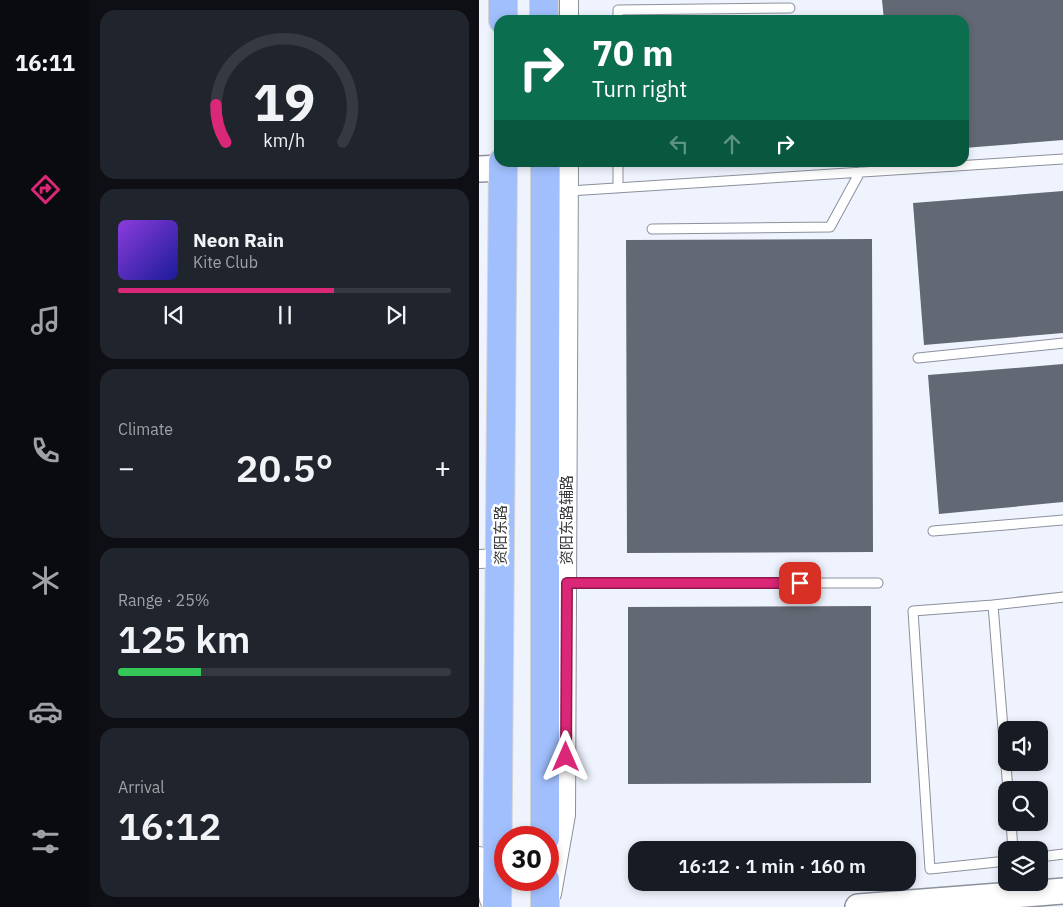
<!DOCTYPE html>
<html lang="en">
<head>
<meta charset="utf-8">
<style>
  :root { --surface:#171b24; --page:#20242c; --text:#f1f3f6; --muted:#9ea1a6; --line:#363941; --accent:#db2777 }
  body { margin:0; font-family:"IBM Plex Sans","Noto Sans SC",sans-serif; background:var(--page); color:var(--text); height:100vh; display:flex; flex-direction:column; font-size:19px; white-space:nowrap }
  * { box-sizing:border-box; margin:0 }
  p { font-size:16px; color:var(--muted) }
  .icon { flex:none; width:28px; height:28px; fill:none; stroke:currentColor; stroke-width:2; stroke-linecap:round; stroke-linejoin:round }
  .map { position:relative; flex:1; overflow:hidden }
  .drawer { display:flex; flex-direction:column; gap:10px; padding:10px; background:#0d0f14; width:389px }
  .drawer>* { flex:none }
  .guide { position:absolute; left:15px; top:15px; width:475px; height:152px; border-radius:15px; box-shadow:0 2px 8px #0003; background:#0b6e4f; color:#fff; overflow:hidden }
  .tools { position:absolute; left:519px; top:721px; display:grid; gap:10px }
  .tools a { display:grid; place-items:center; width:50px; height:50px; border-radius:10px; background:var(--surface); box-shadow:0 2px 8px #0003; font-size:25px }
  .speed { position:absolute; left:15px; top:826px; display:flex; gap:10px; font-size:25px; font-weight:700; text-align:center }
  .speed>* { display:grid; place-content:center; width:65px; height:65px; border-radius:50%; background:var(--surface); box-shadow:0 2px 8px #0003; line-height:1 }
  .speed .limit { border:8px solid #d22; background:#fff; color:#111 }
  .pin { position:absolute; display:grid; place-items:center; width:42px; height:42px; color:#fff; margin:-21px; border-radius:10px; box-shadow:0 2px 8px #0006 }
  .me { position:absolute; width:55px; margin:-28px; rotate:0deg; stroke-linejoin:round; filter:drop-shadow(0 0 4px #0008) }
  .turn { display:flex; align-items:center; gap:18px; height:105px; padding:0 15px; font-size:22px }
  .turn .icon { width:65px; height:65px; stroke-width:2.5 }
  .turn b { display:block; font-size:35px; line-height:42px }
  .lanes { display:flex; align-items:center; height:48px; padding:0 15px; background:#0003; justify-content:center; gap:25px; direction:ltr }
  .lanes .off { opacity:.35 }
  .big { font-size:38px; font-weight:600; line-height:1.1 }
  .drawer .widget { flex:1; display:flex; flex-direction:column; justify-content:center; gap:8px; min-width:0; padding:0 18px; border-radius:15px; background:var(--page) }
  .drawer .dial { align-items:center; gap:0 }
  .dial svg { height:130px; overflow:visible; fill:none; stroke:var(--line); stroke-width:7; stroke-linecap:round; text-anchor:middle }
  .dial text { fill:var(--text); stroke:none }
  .song { display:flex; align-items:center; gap:15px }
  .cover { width:60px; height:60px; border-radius:8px; background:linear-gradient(135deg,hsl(270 70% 55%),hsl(240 70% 35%)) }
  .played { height:5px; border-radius:2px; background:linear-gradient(90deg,var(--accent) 65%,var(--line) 65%) }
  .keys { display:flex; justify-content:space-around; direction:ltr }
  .heat { display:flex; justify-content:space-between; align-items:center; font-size:28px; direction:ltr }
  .charge { height:8px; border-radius:4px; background:linear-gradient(90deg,#34c759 25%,var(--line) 0) }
  .trip { position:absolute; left:149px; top:841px; width:288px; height:50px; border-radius:15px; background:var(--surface); box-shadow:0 2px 8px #0003; font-weight:600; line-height:50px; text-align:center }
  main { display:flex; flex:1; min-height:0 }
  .tabs { display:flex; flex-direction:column; width:90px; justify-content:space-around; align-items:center; background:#090b0e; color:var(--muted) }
  .tabs .icon { width:35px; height:35px }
  .tabs .on { color:var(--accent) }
  .tabs b { font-size:22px; color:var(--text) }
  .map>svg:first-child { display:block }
  .building { fill:#636974 }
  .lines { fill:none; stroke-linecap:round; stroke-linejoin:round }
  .lane-casing { stroke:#8b919c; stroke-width:11 }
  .street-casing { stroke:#8b919c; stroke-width:20 }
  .secondary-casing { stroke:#8b919c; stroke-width:28 }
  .primary-casing { stroke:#d3d3d4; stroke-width:30 }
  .lane { stroke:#fff; stroke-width:9 }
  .street { stroke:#fff; stroke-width:18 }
  .secondary { stroke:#fff; stroke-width:25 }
  .primary { stroke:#a1bffd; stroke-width:28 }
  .route-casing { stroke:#8e194d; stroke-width:12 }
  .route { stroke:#db2777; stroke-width:9 }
  .labels { text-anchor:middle; stroke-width:5; stroke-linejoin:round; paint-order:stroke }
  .street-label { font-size:15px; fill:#36383d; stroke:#fff }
</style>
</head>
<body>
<main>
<nav class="tabs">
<b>16:11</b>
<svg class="icon on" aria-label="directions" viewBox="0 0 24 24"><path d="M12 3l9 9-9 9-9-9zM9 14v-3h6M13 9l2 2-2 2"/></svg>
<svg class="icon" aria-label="music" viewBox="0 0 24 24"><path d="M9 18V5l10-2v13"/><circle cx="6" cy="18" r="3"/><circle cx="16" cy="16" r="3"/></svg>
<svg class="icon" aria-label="phone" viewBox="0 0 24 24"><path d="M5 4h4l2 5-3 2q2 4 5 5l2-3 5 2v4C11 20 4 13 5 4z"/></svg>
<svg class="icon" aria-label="climate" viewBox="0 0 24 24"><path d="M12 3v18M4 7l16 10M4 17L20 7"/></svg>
<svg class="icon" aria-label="car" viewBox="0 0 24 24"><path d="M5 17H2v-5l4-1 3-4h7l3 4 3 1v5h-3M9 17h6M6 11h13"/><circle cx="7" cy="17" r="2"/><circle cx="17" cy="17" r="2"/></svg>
<svg class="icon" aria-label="filters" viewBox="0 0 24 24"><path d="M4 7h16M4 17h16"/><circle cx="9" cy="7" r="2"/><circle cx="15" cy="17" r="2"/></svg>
</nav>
<section class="drawer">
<div class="widget dial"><svg viewBox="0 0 100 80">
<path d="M14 69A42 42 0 1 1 86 69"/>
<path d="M14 69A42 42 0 0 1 8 46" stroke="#db2777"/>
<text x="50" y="56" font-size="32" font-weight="700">19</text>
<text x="50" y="72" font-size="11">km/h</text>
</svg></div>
<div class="widget">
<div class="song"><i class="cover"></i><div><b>Neon Rain</b><p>Kite Club</p></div></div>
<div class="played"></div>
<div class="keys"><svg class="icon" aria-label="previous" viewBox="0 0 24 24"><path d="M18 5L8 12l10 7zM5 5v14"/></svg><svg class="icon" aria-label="pause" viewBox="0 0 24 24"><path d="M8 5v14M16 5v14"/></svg><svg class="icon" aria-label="next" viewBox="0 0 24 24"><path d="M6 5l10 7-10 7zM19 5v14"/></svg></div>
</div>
<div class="widget"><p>Climate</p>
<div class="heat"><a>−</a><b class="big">20.5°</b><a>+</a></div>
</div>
<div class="widget"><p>Range · 25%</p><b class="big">125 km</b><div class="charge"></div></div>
<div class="widget"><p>Arrival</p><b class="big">16:12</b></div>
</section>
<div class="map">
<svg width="585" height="907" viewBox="0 0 585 907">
  <rect width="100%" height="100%" fill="#eef3fd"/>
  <path class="building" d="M403,0H585V140L485,148V20H405Z
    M585,191V333L445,345L434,203Z
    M393,239L394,552L148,553L147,240Z
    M585,364V502L460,514L449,375Z
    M392,606V783L149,784V607Z"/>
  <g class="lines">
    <g class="lane-casing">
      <path id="lane" d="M139,20V10L311,8
        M139,162V188
        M90,191L585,159
        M173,229L351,227L381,172
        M439,358L585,343
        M454,531L585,520
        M88,583H399
        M514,605L434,611L451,869L528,861
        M529,790L514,605L585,597
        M532,822L534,850
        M560,857L585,854"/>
    </g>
    <g class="street-casing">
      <path id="street" d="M90,20V0
        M0,559L22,558
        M0,856L10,900
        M73,894L87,815L90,162"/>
    </g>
    <g class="secondary-casing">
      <path id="secondary" d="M0,169L24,168
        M379,907L585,891"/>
    </g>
    <g class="primary-casing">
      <path id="primary" d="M24,0V20
        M65,0V20
        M66,162V838
        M66,880V907
        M18,907L24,162"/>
    </g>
    <use href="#lane" class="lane"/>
    <use href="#street" class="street"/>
    <use href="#secondary" class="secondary"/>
    <use href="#primary" class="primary"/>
  </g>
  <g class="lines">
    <g class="route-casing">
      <path id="route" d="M87,757L88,583H321"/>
    </g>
    <use href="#route" class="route"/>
  </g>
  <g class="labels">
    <g class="street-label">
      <text transform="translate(88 520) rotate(-90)" y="5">资阳东路辅路</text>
      <text transform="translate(22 535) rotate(-90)" y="5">资阳东路</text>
    </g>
  </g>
</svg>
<div class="tools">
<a><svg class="icon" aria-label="sound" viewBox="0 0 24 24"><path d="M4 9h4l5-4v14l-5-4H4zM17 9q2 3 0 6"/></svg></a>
<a><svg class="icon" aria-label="search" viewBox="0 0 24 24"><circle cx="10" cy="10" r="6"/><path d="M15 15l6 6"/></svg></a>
<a><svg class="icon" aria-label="layers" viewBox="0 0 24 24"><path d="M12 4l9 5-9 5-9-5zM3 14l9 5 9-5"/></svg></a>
</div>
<div class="speed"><div class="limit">30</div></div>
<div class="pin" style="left:321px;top:583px;background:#d93025"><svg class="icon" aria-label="arrive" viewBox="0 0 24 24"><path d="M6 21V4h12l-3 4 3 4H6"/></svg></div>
<svg class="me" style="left:87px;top:757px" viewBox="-20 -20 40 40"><path d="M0-17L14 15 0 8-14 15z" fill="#db2777" stroke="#fff" stroke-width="4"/></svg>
<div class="trip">16:12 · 1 min · 160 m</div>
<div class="guide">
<div class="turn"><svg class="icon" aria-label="right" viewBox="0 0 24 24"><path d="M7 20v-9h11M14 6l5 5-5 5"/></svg><div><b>70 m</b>Turn right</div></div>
<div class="lanes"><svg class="icon off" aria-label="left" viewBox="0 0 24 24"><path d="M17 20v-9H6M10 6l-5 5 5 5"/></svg><svg class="icon off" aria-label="ahead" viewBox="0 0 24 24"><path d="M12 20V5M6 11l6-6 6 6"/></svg><svg class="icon" aria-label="right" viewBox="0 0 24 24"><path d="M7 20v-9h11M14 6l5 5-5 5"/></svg></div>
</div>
</div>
</main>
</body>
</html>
